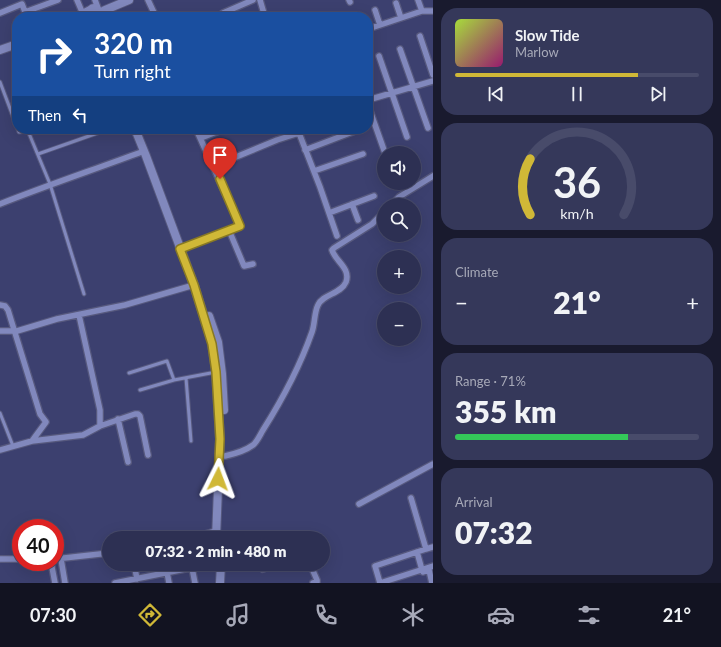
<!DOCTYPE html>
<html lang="en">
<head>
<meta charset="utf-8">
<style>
  :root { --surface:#2d3053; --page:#35385a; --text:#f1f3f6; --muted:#a7a9b8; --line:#484b6a; --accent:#d0b837 }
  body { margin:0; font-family:Lato,sans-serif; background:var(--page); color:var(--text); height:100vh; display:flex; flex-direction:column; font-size:15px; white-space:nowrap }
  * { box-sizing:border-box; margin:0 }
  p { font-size:13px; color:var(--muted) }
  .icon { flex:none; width:22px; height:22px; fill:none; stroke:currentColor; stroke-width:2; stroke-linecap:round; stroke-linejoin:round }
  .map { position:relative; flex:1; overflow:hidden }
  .details { display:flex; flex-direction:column; gap:8px; padding:8px; background:#191a2e; width:288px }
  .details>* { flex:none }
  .banner { position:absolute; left:12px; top:12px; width:361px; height:122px; border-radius:16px; box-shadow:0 4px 16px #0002,0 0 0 1px var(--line); background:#1a4fa0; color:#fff; overflow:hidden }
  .buttons { position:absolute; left:377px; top:146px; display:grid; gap:8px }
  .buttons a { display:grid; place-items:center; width:44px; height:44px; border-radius:50%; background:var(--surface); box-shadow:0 4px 16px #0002,0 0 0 1px var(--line); font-size:20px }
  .speed { position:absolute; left:12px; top:519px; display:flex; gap:8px; font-size:20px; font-weight:700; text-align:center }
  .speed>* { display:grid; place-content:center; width:52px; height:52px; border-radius:50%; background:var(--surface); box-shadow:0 4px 16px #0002,0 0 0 1px var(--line); line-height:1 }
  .speed .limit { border:6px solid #d22; background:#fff; color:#111 }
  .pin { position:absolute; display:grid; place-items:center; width:34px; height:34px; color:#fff; margin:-41px -17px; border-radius:50% 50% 50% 0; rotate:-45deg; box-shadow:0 0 4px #0007 }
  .pin .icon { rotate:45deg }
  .me { position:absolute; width:44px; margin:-22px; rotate:3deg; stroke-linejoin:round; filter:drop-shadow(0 0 3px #0008) }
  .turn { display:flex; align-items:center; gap:14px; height:84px; padding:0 16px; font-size:18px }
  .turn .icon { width:52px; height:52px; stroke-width:2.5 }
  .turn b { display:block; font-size:28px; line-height:34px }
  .then { display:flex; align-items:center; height:38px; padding:0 16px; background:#0003; gap:8px; font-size:15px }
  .big { font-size:30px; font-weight:800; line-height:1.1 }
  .details .tile { flex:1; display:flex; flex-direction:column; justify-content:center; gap:6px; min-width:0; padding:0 14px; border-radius:16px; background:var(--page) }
  .details .dial { align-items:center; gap:0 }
  .dial svg { height:104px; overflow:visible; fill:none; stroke:var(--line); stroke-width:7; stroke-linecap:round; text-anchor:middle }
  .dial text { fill:var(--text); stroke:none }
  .song { display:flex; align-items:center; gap:12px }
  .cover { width:48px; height:48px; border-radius:6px; background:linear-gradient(135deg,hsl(80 70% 55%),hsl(320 70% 35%)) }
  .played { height:4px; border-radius:2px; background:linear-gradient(90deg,var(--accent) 75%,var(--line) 75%) }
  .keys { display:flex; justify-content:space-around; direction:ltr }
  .heat { display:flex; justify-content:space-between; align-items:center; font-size:22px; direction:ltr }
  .charge { height:6px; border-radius:3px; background:linear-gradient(90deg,#34c759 71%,var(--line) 0) }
  .trip { position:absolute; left:102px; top:531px; width:228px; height:40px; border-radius:20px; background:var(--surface); box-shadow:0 4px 16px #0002,0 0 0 1px var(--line); font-weight:800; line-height:40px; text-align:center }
  .tab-bar { display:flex; height:64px; justify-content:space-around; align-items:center; background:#121321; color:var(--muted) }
  .tab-bar .icon { width:28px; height:28px }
  .tab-bar .on { color:var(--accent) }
  .tab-bar b { font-size:18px; color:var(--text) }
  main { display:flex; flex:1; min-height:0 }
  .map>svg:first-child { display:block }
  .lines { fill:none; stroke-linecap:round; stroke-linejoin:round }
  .lane-casing { stroke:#57597e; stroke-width:5 }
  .street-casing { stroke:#57597e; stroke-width:8 }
  .secondary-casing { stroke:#57597e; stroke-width:10 }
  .lane { stroke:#8188bd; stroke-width:3 }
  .street { stroke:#8188bd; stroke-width:5.5 }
  .secondary { stroke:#8188bd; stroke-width:8 }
  .route-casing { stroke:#877824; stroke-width:10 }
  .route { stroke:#d0b837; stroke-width:7 }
</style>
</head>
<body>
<main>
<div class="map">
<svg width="433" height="583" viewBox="0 0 433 583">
  <rect width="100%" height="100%" fill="#3c406f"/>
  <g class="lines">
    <g class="lane-casing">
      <path id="lane" d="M0,82L17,127
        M18,129L19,132L28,131L50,184L84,294
        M38,154L109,129
        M129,373L167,361L174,380
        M186,378L191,441
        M140,390L174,380L216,372
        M0,413L13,446"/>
    </g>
    <g class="street-casing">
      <path id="street" d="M77,0L83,14
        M95,0L98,8
        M148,0L156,17
        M260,0L265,17
        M349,0L350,2
        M396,3L401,18
        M375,10L380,25
        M422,11H433
        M25,12L58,0
        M0,13L22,4L27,17
        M223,13L253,0
        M354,16V17
        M368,29L422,11L418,0
        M420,36L433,75
        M400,49L428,128
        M379,56L407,137
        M368,100L433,81
        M368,105L385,153
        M300,129L299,133L320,187L337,236
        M201,138L224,129
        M305,150L355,131
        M214,166L277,140L299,133
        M314,171L363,154
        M0,204C48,185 96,169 144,151
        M352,204L358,220
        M391,205L399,197L433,176
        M329,213L374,196
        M231,235L244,266L253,264
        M181,249L240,226L196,129
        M0,305L5,306L8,310L40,414L46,422L32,441L0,450
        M0,331H17L57,319L125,305L194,285
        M118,419L128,462
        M100,426L135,414H138L140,416L148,455
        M32,441L83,435L100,426V410L79,315
        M225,456C234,454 245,451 253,445C257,442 260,435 263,430C282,400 300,366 312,332C315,324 314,313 318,305C323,294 341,294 346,282C351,268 335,261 332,250L334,248L372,224L384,212
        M411,498L426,549L433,547
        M359,504L433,464
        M190,538L216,531
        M426,549L375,566L380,583L433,566
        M417,552L422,570
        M0,559H21
        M55,559L109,553
        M61,559L65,583
        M51,562L55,583
        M134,564L137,579
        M310,564L317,580V582L313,583
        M192,568L195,583
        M263,569L276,564
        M167,572L169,583
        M423,572L429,570L432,583
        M115,583L185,569L216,566"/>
    </g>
    <g class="secondary-casing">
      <path id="secondary" d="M90 12a4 4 0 1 1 8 0a4 4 0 1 1-8 0Z
        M76,17L90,10
        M98,17L97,15L105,10L129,0
        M0,50L17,44
        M135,129L146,156L194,285L212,343L216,372L220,439L216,538
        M209,316L218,342L222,374L224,410
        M220,583L221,564"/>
    </g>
    <use href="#lane" class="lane"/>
    <use href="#street" class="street"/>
    <use href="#secondary" class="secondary"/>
  </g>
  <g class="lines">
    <g class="route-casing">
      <path id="route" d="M218,479L220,439L216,372L212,344L194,285L180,249L240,226L220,179"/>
    </g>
    <use href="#route" class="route"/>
  </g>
</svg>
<div class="buttons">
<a><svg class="icon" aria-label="sound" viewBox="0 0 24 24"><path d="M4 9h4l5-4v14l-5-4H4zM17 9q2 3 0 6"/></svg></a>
<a><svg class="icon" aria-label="search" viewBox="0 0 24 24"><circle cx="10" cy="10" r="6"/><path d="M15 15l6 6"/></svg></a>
<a>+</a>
<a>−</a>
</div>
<div class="speed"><div class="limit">40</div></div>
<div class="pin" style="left:220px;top:179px;background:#d93025"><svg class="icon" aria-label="arrive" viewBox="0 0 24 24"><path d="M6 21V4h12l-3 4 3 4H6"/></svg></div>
<svg class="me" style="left:218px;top:479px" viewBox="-20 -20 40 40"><path d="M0-17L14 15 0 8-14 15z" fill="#d0b837" stroke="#fff" stroke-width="4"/></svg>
<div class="trip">07:32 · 2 min · 480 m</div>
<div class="banner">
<div class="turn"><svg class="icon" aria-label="right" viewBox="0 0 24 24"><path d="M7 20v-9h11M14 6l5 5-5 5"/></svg><div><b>320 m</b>Turn right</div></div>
<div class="then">Then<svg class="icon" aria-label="left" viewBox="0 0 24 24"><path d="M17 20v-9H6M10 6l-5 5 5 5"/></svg></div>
</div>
</div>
<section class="details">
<div class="tile">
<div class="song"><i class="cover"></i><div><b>Slow Tide</b><p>Marlow</p></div></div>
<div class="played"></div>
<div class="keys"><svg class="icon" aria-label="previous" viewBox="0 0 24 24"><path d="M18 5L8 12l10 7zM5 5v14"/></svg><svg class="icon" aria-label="pause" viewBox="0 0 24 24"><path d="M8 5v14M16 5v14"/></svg><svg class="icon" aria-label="next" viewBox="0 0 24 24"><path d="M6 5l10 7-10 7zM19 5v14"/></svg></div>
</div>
<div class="tile dial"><svg viewBox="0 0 100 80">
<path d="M14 69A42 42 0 1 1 86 69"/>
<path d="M14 69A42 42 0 0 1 14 26" stroke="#d0b837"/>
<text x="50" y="56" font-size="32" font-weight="700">36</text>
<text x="50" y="72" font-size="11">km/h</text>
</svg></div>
<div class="tile"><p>Climate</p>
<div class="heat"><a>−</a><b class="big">21°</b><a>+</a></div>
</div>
<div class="tile"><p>Range · 71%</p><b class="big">355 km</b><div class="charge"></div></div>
<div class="tile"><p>Arrival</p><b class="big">07:32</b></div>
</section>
</main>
<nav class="tab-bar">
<b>07:30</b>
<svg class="icon on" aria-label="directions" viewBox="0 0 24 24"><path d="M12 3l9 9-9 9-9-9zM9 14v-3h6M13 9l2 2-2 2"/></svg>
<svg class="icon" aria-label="music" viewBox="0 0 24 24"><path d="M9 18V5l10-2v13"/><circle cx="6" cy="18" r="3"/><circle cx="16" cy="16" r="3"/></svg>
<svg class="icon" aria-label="phone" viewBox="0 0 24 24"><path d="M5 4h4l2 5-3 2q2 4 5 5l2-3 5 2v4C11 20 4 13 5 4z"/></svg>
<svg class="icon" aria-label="climate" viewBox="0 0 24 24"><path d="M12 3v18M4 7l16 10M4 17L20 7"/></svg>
<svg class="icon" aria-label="car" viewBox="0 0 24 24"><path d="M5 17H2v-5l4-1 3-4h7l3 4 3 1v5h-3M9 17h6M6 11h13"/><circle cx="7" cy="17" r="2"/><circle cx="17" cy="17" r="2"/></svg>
<svg class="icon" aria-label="filters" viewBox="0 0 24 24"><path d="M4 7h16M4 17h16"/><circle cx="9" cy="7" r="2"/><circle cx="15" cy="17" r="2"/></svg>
<b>21°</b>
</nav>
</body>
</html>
